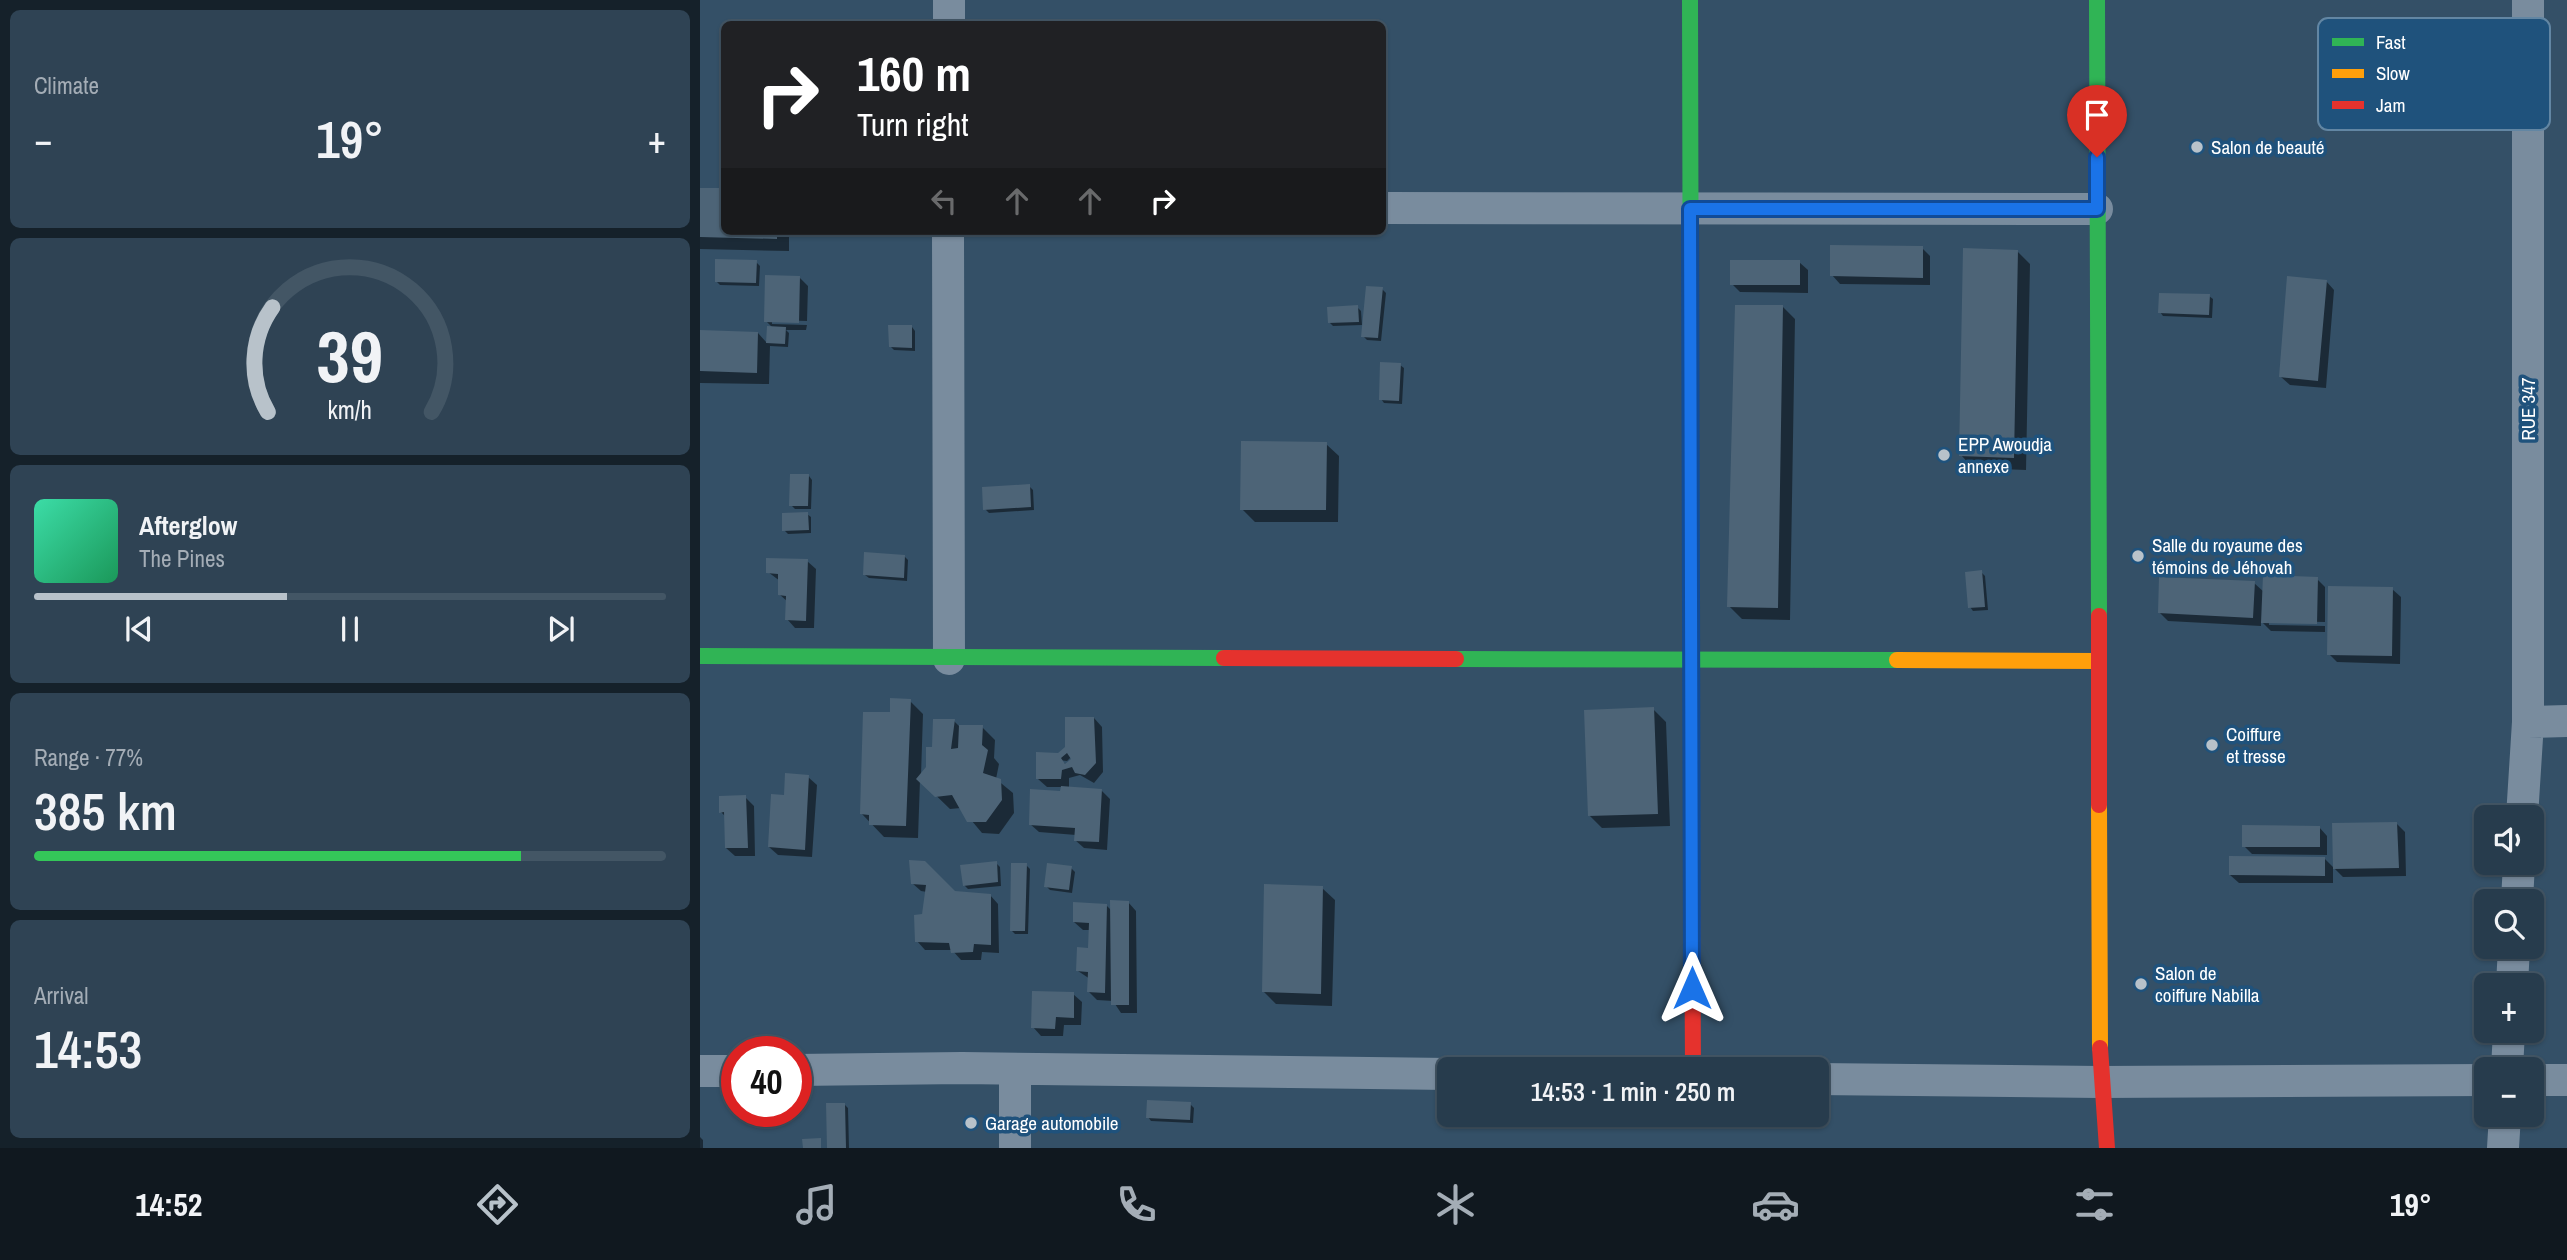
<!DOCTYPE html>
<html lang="en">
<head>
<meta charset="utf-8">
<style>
  :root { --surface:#273c4d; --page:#2f4354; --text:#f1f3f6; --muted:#a4adb6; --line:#435665; --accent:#b8c2ca }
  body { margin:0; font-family:"Archivo Narrow",sans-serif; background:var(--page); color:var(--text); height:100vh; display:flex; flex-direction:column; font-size:26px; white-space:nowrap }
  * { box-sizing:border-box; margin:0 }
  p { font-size:23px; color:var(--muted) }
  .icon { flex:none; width:38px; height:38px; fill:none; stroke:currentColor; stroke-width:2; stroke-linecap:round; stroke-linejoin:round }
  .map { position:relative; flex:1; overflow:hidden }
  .side { display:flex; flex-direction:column; gap:10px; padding:10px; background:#15212a; width:700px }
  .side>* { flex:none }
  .guide { position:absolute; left:21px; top:21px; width:665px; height:214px; border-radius:10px; box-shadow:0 2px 5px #0004,0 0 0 2px var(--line); background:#202124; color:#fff; overflow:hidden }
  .controls { position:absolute; left:1774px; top:805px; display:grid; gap:14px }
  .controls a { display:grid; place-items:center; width:70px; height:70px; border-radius:10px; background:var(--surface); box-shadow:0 2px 5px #0004,0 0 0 2px var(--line); font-size:35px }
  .speed { position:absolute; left:21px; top:1036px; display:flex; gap:14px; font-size:35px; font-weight:700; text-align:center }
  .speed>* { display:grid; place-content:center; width:91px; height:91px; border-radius:50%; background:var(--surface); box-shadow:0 2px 5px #0004,0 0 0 2px var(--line); line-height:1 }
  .speed .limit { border:10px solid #d22; background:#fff; color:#111 }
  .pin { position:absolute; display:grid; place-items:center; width:60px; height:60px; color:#fff; margin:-72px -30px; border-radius:50% 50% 50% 0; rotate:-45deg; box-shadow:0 0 7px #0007 }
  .pin .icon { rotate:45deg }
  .me { position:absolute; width:77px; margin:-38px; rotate:0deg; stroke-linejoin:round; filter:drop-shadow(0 0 5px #0008) }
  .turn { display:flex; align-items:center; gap:24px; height:147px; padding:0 21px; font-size:32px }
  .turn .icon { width:91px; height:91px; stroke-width:2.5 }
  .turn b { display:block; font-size:49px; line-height:60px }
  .lanes { display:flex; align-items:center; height:66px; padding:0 21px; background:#0003; justify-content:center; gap:35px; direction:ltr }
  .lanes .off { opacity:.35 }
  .big { font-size:52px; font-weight:600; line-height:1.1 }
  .side .widget { flex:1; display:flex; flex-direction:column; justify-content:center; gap:10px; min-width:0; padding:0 24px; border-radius:10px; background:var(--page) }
  .side .dial { align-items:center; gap:0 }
  .dial svg { height:182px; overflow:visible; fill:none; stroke:var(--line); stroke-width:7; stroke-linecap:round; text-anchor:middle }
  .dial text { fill:var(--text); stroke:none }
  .song { display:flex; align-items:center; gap:21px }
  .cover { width:84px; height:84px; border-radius:10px; background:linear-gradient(135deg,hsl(160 70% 55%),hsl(150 70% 35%)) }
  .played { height:7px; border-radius:4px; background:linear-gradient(90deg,var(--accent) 40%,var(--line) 40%) }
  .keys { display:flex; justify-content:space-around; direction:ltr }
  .heat { display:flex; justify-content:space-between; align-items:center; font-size:38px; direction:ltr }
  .charge { height:10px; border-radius:5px; background:linear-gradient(90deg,#34c759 77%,var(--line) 0) }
  .trip { position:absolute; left:737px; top:1057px; width:392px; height:70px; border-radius:10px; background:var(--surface); box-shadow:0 2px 5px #0004,0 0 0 2px var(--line); font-weight:600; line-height:70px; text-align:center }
  .dock { display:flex; height:112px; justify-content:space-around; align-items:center; background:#10181f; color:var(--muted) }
  .dock .icon { width:49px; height:49px }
  .dock .current { color:var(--accent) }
  .dock b { font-size:32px; color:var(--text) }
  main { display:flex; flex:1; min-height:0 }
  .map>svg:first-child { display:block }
  .shadow { fill:#0007; fill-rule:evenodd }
  .building { fill:#4d6477; fill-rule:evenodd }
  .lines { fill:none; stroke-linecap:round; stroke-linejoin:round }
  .street { stroke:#798c9e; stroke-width:32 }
  .fast { stroke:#30b455; stroke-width:16 }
  .slow { stroke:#ff9f0a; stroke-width:16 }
  .jam { stroke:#e5322d; stroke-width:16 }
  .route-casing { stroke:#114b97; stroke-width:18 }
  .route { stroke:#1a73e8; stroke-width:12 }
  .poi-dot { fill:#b8c2ca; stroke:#1f527c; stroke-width:2.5 }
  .labels { text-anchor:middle; stroke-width:7; stroke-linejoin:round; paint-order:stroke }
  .poi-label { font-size:19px; fill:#fff; stroke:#1f527c; text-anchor:start }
  .street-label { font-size:19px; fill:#fff; stroke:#1f527c }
  .key { fill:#1f527c; stroke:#6286a3; stroke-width:2 }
  .key-label { font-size:19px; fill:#fff }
</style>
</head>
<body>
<main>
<section class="side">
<div class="widget"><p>Climate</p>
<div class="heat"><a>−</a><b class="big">19°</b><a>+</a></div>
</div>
<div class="widget dial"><svg viewBox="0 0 100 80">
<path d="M14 69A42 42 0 1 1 86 69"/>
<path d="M14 69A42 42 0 0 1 16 23" stroke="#b8c2ca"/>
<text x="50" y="56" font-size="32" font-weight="700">39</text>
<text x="50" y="72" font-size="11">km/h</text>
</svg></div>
<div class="widget">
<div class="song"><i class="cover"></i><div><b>Afterglow</b><p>The Pines</p></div></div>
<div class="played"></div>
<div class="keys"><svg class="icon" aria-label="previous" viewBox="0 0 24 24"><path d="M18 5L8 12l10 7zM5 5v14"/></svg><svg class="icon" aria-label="pause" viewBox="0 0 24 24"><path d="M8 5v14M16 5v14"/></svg><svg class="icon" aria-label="next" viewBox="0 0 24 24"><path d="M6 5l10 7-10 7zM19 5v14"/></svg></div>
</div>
<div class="widget"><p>Range · 77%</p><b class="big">385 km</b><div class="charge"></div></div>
<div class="widget"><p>Arrival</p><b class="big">14:53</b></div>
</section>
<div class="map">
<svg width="1867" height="1148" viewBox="0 0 1867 1148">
  <rect width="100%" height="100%" fill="#345067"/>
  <path class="shadow" d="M23,84H24V173L21,170Z
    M0,190H24V231H89V251L0,249Z
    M1222,248L1230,256V285L1140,284L1132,275Z
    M1317,251L1330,264L1326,470L1273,468L1261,455Z
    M56,262L60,266L59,286L20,285L16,281Z
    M1099,262L1108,270V293L1040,292L1032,284Z
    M99,277L108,286L107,321L72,320V324L107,325L106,330H86L89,333L88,347L70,346L69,384L0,383V332L58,333L67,343L69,328H73L66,321Z
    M1626,281L1634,290L1626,388L1590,385L1581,377Z
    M682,289L686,293L681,341L667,340L663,336Z
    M1509,296L1513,299L1512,318L1463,316L1460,312Z
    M657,307L661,311L662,325L633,326L629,322Z
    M1083,307L1095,319L1090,620L1042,619L1029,606Z
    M212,327L215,331V351L194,350L190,346Z
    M700,365L704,368L702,404L684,403L681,399Z
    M626,444L639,456L638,522H555L542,509Z
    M109,476L112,480L111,509H95L91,505Z
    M329,486L333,490L334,510L289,513L285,509Z
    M107,514L111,517V533L88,534L84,530Z
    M204,556L208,560L207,581L169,578L165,575Z
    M107,561L116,569L114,628H95L87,619L88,602L79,594L80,581L68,572Z
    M1281,572L1285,576L1288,610L1273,611L1270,607Z
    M1617,579L1625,587V622L1569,621V625L1625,626V632L1571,631L1561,621V626L1468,621L1460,613L1554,583L1564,592Z
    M1692,589L1701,597L1700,664L1637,662L1629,654Z
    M210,701L223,714L221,776L228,767L233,749L254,721L260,727H282L295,740L294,758L299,764L296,779L313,793L314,813L299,834L282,833L261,808L250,809L220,780L218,838L184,837L162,814L191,714Z
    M953,709L966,722L970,826L902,828L889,815Z
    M394,718L402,727L403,772L394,783L380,775L369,778V788L401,790L410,799L407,850L384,848L375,840L376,835L339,832L330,824L362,793L363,787H347L338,779ZM372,756L369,766L358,760L367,761Z
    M108,777L117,785L112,857L78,855L69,847L85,797Z
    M45,797L54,806L55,856H35L26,848V817L21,812Z
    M1697,824L1705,832L1706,876L1643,877L1633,867V883H1539L1530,875L1624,858L1634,868Z
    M1619,827L1627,836V855L1552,854L1544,846Z
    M211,862L254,893L290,895L298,904L299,953L282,952L281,960H261L252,950H225L217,941L227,892L221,891L212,883Z
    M296,863L300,867L301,886L268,889L264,885Z
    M326,865L330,869L328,934H315L311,930Z
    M371,868L375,872L372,893L350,890L346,886Z
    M622,888L635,900L632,1006L576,1004L564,992Z
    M428,902L436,911L437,1013H421L413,1001L397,1000L389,992L390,979L378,971L390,949L391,930H383L374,922L407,906L412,911Z
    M373,994L382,1002L381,1025H364L363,1036H341L333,1027Z
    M490,1104L494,1108L493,1123L451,1121L448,1117Z
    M145,1105L148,1108L149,1148H128Z
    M0,1137L3,1140V1148H0Z"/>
  <path class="building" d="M22,82H24V171H19Z
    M0,188H24V231H77V239L0,237Z
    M1130,245L1223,246V278L1130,276Z
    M1263,248L1318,250L1314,458L1259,456Z
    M15,259L57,260L56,283L15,282Z
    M1030,260H1100V285H1030Z
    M65,275L100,276L99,323L64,322Z
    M1587,276L1627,280L1618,381L1579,377Z
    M666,286L683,287L678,338L661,337Z
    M1459,293L1510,294L1509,315L1458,313Z
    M658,305L659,322L628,323L627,307Z
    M1035,305H1083L1078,608L1027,607Z
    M188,325H212V348L189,347Z
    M67,326L86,327L85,344L66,343Z
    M0,330L58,332L57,373L0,371Z
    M680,362L701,363L699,401L679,400Z
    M541,441L627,442L626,510H540Z
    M90,474H109L108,506H89Z
    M330,484L331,507L283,510L282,487Z
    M108,512L109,530L82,531V513Z
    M164,552L205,555L204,578L163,575Z
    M66,558L108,559L106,621L85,620L86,596L78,595V574L66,573Z
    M1282,570L1285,607L1268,608L1265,572Z
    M1563,575L1618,577L1617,624L1561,623Z
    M1459,577L1555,581L1553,618L1458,613Z
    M1628,586L1693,587L1692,656L1627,655Z
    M190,698L211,699L206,826L169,825V815L160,814L163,712H190Z
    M954,707L958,814L888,816L884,710Z
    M365,717H394L396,763L385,775L375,773L372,767L362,770L361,779H336V752L358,753L365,747ZM367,753L371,759L365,764L361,758Z
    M233,719H255L251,749L258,748L259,725H283L282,745L288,750L283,773L301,779L302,800L286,822H267L252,795L235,797L216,779L226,767V747H232Z
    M85,773L109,775L105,850L68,847L71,794L84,795Z
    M361,786L402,789L399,842L374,841L375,828L329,825L330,789L360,791Z
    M46,795L48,848H25L24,812L19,813V796Z
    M1697,822L1699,868L1633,869L1632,823Z
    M1542,825L1620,826V847H1542Z
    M1529,856L1625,857V876L1529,875Z
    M209,860L225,861L255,891L291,894V945L274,944L273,952L251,953L249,943L215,942L214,915L222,914L226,885L211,884Z
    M297,861L298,882L263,886L260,865Z
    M311,863H327L325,931H310Z
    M347,863L372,866L369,890L344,887Z
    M564,884L623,886L621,994L562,992Z
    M410,900L429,901V1005H411Z
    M373,902L407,904L405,993L387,992L388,972L376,971L377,947L388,948L389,923L373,922Z
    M332,991L374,992V1018L356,1017L355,1029L331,1028Z
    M447,1100L491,1102L490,1120L446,1118Z
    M126,1103H145L146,1148H127Z
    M121,1138V1148H103L102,1139Z"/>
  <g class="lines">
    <path class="street" d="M249,24V0
      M682,208L1397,209
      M248,231L249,659
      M1828,722L1867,721
      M1822,817L1828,722V0
      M1817,901L1819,863
      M1812,985L1814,947
      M315,1069V1148
      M1807,1069L1809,1031
      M96,1070L262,1068L749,1074
      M0,1071H37
      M1116,1079L1400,1082L1787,1080
      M1832,1080H1867
      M1803,1148L1805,1115"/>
    <path class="fast" d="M990,0L992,878
      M1397,0L1399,616
      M0,656L524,658
      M756,659L1197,660"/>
    <path class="slow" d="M1197,660L1399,661
      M1399,805L1400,1048"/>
    <path class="jam" d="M1399,616V805
      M524,658L756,659
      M992,878L993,1069
      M1400,1048L1407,1148"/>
  </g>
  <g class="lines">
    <g class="route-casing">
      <path id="route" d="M992,988L990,209H1397V157"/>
    </g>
    <use href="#route" class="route"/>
  </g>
  <g class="poi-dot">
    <circle cx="1497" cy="147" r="7"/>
    <circle cx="1244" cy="455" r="7"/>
    <circle cx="1438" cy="556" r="7"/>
    <circle cx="1512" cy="745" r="7"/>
    <circle cx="1441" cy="984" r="7"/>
    <circle cx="271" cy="1123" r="7"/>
  </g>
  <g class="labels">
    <g class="poi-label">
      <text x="1511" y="154">Salon de beauté</text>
      <text x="1258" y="451">EPP Awoudja<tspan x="1258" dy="22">annexe</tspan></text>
      <text x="1452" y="552">Salle du royaume des<tspan x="1452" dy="22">témoins de Jéhovah</tspan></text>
      <text x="1526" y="741">Coiffure<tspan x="1526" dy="22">et tresse</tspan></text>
      <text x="1455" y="980">Salon de<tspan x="1455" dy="22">coiffure Nabilla</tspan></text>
      <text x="285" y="1130">Garage automobile</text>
    </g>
    <g class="street-label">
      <text transform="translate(1828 409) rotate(-90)" y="7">RUE 347</text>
    </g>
  </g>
  <rect x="1618" y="18" width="232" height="112" rx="10" class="key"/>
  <rect x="1632" y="38" width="32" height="8" fill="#30b455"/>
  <rect x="1632" y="69" width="32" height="9" fill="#ff9f0a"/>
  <rect x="1632" y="101" width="32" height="8" fill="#e5322d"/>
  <g class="key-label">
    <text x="1676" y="49">Fast</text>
    <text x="1676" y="80">Slow</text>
    <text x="1676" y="112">Jam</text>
  </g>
</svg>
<div class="controls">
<a><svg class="icon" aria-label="sound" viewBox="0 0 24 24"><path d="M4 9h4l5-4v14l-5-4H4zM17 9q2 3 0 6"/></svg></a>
<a><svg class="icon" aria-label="search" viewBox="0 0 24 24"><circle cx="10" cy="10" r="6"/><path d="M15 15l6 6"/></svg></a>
<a>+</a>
<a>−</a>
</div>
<div class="speed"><div class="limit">40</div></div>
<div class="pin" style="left:1397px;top:157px;background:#d93025"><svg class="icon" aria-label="arrive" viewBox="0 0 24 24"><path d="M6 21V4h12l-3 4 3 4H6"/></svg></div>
<svg class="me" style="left:992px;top:988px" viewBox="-20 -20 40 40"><path d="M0-17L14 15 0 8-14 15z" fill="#1a73e8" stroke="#fff" stroke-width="4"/></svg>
<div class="trip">14:53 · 1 min · 250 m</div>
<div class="guide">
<div class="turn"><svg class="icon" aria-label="right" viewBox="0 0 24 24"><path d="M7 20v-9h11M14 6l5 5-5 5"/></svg><div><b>160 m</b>Turn right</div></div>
<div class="lanes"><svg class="icon off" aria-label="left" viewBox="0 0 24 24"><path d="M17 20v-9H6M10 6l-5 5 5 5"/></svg><svg class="icon off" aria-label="ahead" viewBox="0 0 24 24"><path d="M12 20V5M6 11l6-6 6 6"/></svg><svg class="icon off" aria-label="ahead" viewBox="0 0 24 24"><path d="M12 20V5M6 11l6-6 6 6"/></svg><svg class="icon" aria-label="right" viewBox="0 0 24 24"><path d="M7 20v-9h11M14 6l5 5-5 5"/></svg></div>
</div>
</div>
</main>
<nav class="dock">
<b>14:52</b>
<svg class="icon current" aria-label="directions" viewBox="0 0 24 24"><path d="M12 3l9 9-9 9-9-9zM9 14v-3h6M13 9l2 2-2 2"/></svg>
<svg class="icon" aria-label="music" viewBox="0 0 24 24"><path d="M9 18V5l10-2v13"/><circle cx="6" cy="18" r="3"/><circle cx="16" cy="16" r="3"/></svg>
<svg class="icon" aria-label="phone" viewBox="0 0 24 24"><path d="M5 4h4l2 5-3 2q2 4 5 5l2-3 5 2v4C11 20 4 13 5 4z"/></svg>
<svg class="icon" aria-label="climate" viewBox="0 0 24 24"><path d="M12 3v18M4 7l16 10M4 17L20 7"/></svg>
<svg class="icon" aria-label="car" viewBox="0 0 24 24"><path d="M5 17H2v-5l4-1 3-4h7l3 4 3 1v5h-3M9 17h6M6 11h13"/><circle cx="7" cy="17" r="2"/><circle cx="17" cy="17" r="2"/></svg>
<svg class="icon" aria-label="filters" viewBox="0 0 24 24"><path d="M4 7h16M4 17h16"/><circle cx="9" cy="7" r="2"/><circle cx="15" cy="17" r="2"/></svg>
<b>19°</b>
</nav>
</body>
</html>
